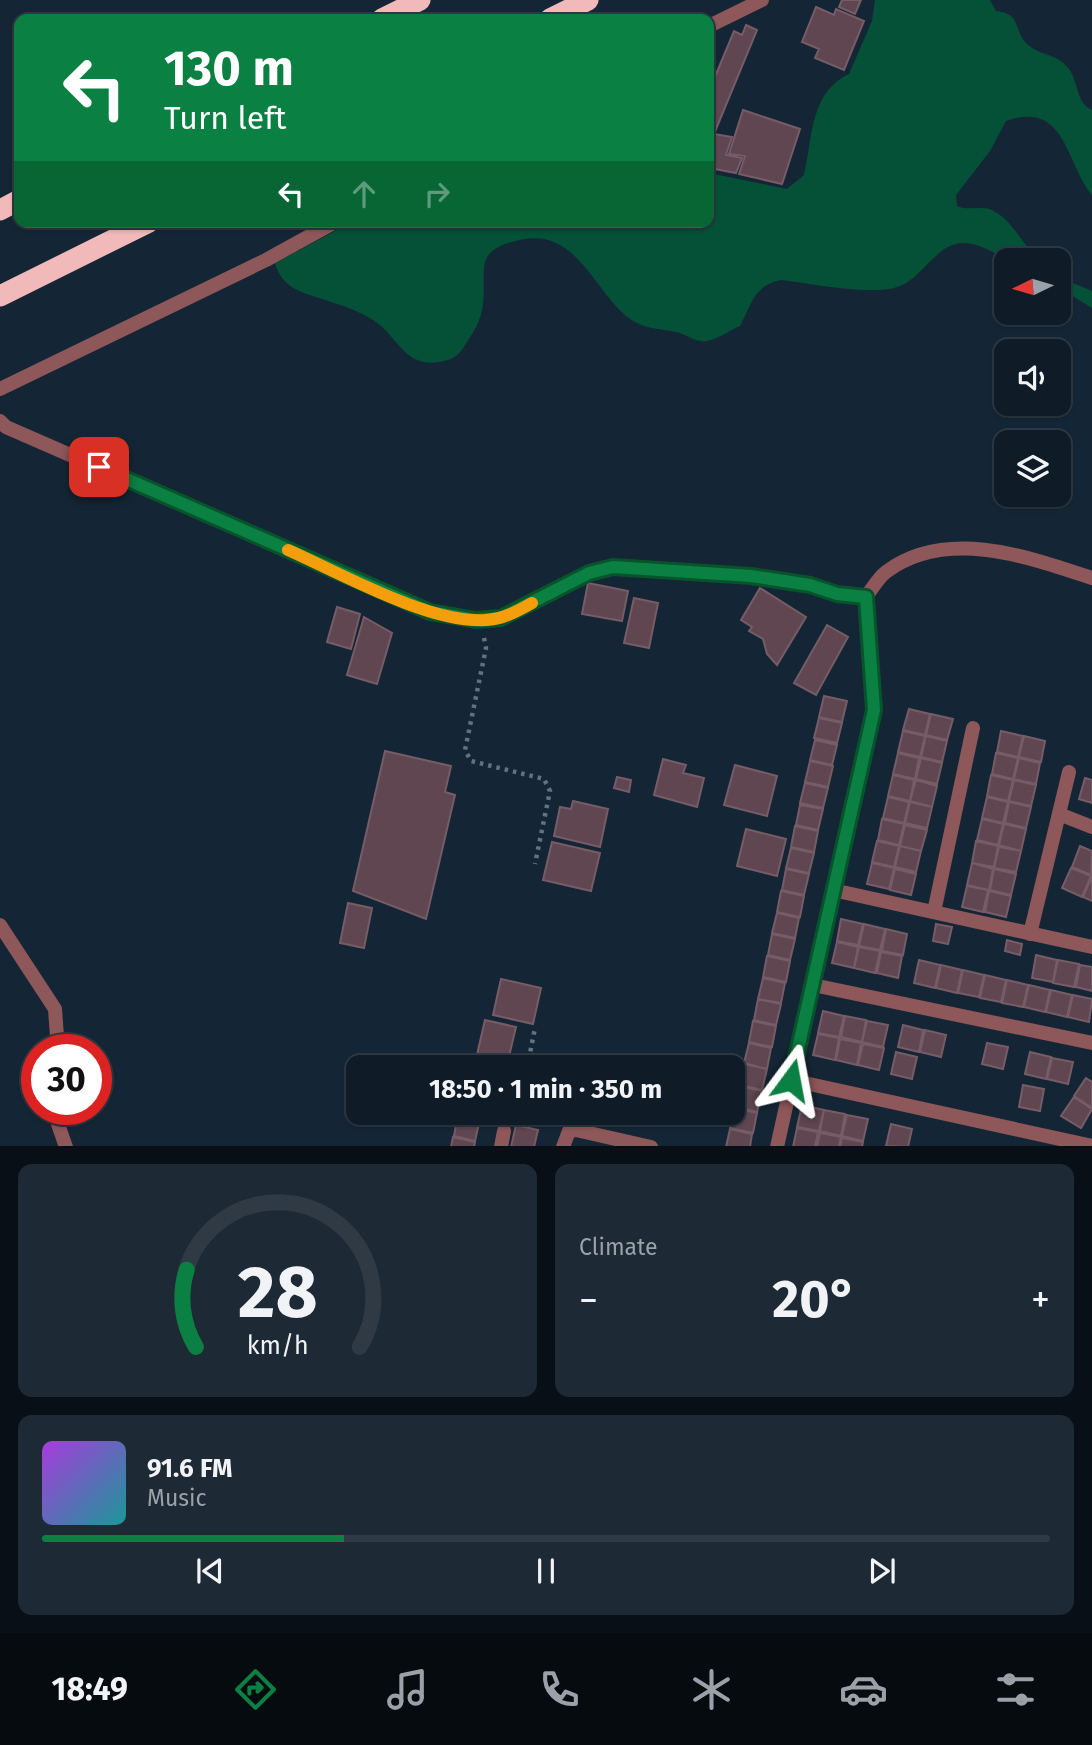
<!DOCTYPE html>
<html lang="en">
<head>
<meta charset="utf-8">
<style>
  :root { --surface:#0f1c28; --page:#1d2934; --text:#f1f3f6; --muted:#9ba1a8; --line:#2f3a45; --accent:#0b8043 }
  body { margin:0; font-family:"Fira Sans",sans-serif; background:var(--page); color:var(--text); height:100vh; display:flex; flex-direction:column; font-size:26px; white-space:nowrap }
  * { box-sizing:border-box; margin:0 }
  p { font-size:23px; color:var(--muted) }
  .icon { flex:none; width:38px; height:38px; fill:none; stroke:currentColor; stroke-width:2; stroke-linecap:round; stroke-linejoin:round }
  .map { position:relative; height:1146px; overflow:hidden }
  .panel { display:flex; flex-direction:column; gap:18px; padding:18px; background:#080f16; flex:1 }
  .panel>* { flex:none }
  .top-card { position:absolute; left:14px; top:14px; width:700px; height:214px; border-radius:14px; box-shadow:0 2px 5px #0004,0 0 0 2px var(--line); background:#0b8043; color:#fff; overflow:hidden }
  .needle { width:46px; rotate:265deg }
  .tools { position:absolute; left:994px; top:248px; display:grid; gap:14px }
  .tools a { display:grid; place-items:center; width:77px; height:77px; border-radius:14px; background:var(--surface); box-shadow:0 2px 5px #0004,0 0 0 2px var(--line); font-size:35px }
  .speed { position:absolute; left:21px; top:1034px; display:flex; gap:14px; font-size:35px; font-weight:700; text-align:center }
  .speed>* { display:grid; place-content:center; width:91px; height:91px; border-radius:50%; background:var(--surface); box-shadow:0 2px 5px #0004,0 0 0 2px var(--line); line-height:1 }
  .speed .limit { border:10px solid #d22; background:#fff; color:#111 }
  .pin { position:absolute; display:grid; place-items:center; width:60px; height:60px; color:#fff; margin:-30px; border-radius:14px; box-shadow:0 4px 10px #0006 }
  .me { position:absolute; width:77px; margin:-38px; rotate:13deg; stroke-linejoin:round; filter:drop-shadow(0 0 5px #0008) }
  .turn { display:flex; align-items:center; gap:24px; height:147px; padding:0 35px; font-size:32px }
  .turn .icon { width:91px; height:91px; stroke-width:2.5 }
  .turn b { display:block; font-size:49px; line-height:60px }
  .lanes { display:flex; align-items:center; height:66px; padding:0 35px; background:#0003; justify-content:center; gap:35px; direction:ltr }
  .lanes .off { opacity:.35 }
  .big { font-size:52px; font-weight:700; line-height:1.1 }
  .panel .card { flex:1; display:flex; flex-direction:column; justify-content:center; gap:10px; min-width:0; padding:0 24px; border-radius:14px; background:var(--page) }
  .panel .dial { align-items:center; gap:0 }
  .dial svg { height:182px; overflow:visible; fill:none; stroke:var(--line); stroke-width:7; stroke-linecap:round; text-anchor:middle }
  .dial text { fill:var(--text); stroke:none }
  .song { display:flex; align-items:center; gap:21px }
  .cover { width:84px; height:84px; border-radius:10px; background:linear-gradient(135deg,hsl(280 70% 55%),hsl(180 70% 35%)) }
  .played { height:7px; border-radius:4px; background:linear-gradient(90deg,var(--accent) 30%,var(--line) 30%) }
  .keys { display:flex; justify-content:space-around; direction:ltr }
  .heat { display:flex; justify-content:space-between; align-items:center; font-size:38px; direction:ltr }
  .panel .tiles { flex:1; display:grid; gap:18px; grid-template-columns:1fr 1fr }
  .card:last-child { grid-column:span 2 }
  .trip { position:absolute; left:346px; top:1055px; width:399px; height:70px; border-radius:14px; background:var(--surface); box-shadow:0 2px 5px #0004,0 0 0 2px var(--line); font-weight:700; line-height:70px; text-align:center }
  .tabs { display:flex; height:112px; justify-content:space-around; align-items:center; background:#060b10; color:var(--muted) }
  .tabs .icon { width:49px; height:49px }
  .tabs .current { color:var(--accent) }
  .tabs b { font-size:32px; color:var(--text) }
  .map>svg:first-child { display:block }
  .green { fill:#045138 }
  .building { fill:#5f4650; stroke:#765c66; stroke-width:2 }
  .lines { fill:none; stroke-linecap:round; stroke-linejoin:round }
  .path { stroke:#63727f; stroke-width:4.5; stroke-dasharray:3.5 5; stroke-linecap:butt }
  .street { stroke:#8e5759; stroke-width:14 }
  .highway { stroke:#f1b9ba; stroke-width:21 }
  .route-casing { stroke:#07532c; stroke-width:18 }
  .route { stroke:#0b8043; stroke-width:12 }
  .slow { stroke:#f59e0b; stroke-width:12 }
</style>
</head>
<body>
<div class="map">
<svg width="1092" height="1147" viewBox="0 0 1092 1147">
  <rect width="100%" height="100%" fill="#142635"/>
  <path class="green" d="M875,0H990L996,11C1023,14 1013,31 1027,44C1040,56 1057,53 1069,69C1079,82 1075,102 1092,110V195C1065,162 1066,100 1006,121L990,151L956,195L957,206C969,211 978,206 989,209C1010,216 1024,246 1039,261C1031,261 1020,263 1012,260C995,255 980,242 961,243C936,245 923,277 900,286C873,297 810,283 781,280C753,286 752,304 740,326C730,330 721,337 711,340C698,345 688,335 676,332C662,329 647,329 635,322C596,300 580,226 520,240C472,250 487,269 483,303C482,318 475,330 467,342C459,355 454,360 439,362C408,367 400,343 380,325C369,316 351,308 337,304C311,294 283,293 275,263L352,222H709V173L787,189L804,175C813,139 809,93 849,74L872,21Z
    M1059,277L1092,291V308L1059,288Z"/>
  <path class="building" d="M842,0H861L855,14L839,7Z
    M816,7L834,15L836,9L864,21L844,70L815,58L819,49L802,42Z
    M746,25L757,30L714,134L732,137L726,155L742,158L736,173L709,168V91L734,31L742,35Z
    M743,110L800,129L782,184L739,174L745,156L729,154Z
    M588,583L628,591L622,621L582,614Z
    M760,588L806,617L777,665L767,654L763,639L749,631L752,627L741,620Z
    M634,598L658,603L649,648L624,643Z
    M337,607L360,614L351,649L327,642Z
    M364,617L392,633L377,684L347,675Z
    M827,625L848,637L816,695L794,683Z
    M824,696L847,701L842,722L819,717Z
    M909,709L930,714L925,735L903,730Z
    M931,714L953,719L947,740L926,735Z
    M819,718L842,723L837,743L814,738Z
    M903,731L925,736L920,757L898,752Z
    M1001,731L1023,736L1018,757L997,752Z
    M926,736L947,741L942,762L921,757Z
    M1024,736L1045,741L1041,762L1019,757Z
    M815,740L837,745L832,765L810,760Z
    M385,751L451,766L445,792L455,795L426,919L353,891Z
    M898,753L919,758L915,779L893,774Z
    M996,753L1018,758L1013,779L992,774Z
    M921,758L942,763L937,784L916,779Z
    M1019,758L1040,763L1036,784L1014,779Z
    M663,759L686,765L683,773L704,778L697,807L654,795Z
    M810,761L833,766L828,787L805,782Z
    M735,765L777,776L767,816L724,805Z
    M893,775L914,780L910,801L888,796Z
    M991,775L1013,780L1008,801L987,796Z
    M617,777L631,780L629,792L614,788Z
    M1085,778L1092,780V803L1079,799Z
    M916,780L937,786L932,807L910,801Z
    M1014,780L1036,785L1031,806L1009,801Z
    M805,783L828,788L823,808L800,803Z
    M888,797L909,802L904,823L883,818Z
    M987,797L1008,802L1003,823L982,818Z
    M573,801L608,809L600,847L554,836L560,807L571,809Z
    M910,802L932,807L927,828L905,823Z
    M1009,802L1031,807L1026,828L1005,823Z
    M800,805L823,809L818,830L796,825Z
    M882,819L904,824L899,845L878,840Z
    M982,819L1003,824L998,845L977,840Z
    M1004,824L1026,829L1021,851L999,845Z
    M905,825L927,830L921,851L900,846Z
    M795,826L818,831L814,852L791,847Z
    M746,829L786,839L777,876L737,866Z
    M877,841L899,846L894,867L872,862Z
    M976,841L998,846L994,867L972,863Z
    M552,842L600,853L591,891L543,880Z
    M900,846L921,851L916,872L895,867Z
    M1080,846L1092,851L1091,875L1072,867Z
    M999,847L1021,851L1016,872L994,868Z
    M791,848L814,853L809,873L786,868Z
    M872,863L894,868L889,889L867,884Z
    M972,863L993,869L989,890L967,885Z
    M1071,868L1091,876L1082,897L1062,888Z
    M786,869L809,874L804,895L782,890Z
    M895,869L916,874L911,895L890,890Z
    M994,869L1016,874L1011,895L990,890Z
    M1092,876V901L1083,897Z
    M967,886L988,890L983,912L962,907Z
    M781,891L804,896L800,917L777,912Z
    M989,891L1011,896L1006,917L985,912Z
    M348,903L372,908L364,948L340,943Z
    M777,913L799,918L795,938L772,933Z
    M841,919L863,924L858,945L837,941Z
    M864,924L885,929L880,950L859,946Z
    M936,924L952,927L948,944L933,941Z
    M886,929L907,934L903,955L882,951Z
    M772,934L795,939L790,960L768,955Z
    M1007,940L1022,944L1020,955L1005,951Z
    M837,942L858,947L854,968L832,963Z
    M859,947L880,951L875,973L854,968Z
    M881,952L902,956L898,978L877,973Z
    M1036,955L1057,960L1053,982L1032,978Z
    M767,956L790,961L786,982L763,977Z
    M919,960L940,965L935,988L914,983Z
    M1058,960L1079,964L1074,987L1053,983Z
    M941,965L962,970L957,993L936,988Z
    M1080,965L1092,967V991L1076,987Z
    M963,970L984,975L979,997L958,993Z
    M985,975L1006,980L1001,1002L980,998Z
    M763,978L785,983L781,1003L758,999Z
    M501,979L541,988L533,1024L493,1015Z
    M1007,980L1028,985L1023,1007L1002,1003Z
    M1029,985L1050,990L1045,1012L1024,1007Z
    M1051,990L1072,995L1067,1017L1046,1012Z
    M1073,995L1092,999L1089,1022L1068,1017Z
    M758,999L781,1004L776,1025L754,1020Z
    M823,1011L844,1016L839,1037L818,1033Z
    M845,1016L866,1020L862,1042L841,1037Z
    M485,1020L516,1027L507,1065L476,1059Z
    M753,1021L776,1026L772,1047L749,1042Z
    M867,1021L888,1025L883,1047L862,1042Z
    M903,1025L923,1030L919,1052L898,1047Z
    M925,1030L946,1035L941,1057L920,1052Z
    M818,1034L839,1038L835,1060L813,1055Z
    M840,1039L861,1043L857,1065L836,1060Z
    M749,1043L771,1048L767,1069L744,1063Z
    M987,1043L1008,1047L1003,1069L982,1064Z
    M863,1044L884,1048L879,1070L858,1065Z
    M896,1052L917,1057L912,1079L891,1074Z
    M1030,1052L1051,1057L1046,1079L1025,1074Z
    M1052,1058L1073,1062L1068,1084L1047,1079Z
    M744,1064L767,1069L762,1090L739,1085Z
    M1086,1078L1092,1082V1108L1074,1096Z
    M1023,1085L1044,1089L1040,1111L1019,1107Z
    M739,1086L762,1091L757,1112L735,1107Z
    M1074,1097L1092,1109L1081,1128L1061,1116Z
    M802,1105L824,1110L819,1131L797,1127Z
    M735,1108L757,1113L753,1133L730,1128Z
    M824,1110L845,1114L841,1136L820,1131Z
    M572,1113H596L592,1124L571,1117Z
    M458,1114L480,1119L475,1141L454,1136Z
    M847,1115L868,1119L863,1141L842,1136Z
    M891,1124L912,1129L908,1147L886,1146Z
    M516,1125L538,1130L534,1147H511Z
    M797,1128L818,1132L815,1147H793Z
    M730,1129L752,1134L750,1147H726Z
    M820,1133L841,1137L839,1147H817Z
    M453,1137L475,1142L474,1147H451Z
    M842,1138L863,1142L862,1147H840Z"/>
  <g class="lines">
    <path class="path" d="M484,638L486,648L465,750L471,761L544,779L550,791L535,864
      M531,1068L529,1058L535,1028"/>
    <path class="street" d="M709,26L762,0
      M0,389L266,260L335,222
      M0,421L6,427L430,612L476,620L501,618L589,573L613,567L751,576L810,585L837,594L866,597C872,589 878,578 886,572C946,527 1029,557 1092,578
      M1059,814L1092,827
      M833,890L1092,947
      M934,912L973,728
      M0,925L55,1009L58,1050
      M1030,934L1069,772
      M813,985L1092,1043
      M791,1080L1092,1146
      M58,1110V1124L66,1147
      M501,1147L504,1131
      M563,1147L569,1131L576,1130L651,1147
      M777,1147L874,710L866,597"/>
    <path class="highway" d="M382,19L420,0
      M550,19L588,0
      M0,210L19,200
      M0,296L149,222"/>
  </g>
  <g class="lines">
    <g class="route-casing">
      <path id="route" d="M99,467L430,612L476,620L501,618L589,573L613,567L751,576L810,585L837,594L866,597L874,710L791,1080"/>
    </g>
    <use href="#route" class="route"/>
    <path class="slow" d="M288,550C340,573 430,624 486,620C503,619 518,611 532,603"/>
  </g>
</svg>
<div class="tools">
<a><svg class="needle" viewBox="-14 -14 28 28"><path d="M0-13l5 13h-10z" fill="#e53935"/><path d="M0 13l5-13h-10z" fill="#9ba1a8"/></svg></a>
<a><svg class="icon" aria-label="sound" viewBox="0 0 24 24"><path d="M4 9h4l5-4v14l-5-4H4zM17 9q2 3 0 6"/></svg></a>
<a><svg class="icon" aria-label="layers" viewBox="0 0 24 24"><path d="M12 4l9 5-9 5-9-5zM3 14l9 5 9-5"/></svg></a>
</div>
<div class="speed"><div class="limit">30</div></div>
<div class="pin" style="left:99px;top:467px;background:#d93025"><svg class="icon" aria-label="arrive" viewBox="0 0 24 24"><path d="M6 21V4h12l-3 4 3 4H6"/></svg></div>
<svg class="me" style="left:791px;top:1080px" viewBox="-20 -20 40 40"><path d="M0-17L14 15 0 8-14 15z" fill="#0b8043" stroke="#fff" stroke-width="4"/></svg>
<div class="trip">18:50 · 1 min · 350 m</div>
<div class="top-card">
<div class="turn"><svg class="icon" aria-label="left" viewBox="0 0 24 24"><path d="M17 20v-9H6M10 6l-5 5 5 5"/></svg><div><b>130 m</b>Turn left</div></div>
<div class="lanes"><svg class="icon" aria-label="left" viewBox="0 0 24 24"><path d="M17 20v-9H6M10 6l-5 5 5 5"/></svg><svg class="icon off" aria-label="ahead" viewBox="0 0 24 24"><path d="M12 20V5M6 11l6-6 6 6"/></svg><svg class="icon off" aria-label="right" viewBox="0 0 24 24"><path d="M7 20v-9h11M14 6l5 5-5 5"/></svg></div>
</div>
</div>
<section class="panel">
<div class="tiles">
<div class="card dial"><svg viewBox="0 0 100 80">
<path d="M14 69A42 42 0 1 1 86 69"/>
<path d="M14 69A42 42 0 0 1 10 35" stroke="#0b8043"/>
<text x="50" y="56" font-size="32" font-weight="700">28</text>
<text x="50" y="72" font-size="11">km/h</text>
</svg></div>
<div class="card"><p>Climate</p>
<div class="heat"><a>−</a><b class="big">20°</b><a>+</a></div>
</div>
<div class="card">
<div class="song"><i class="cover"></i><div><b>91.6 FM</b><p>Music</p></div></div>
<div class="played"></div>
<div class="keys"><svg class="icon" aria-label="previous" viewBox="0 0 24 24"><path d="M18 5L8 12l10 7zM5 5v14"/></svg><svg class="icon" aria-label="pause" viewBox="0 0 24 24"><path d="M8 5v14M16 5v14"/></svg><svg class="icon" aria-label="next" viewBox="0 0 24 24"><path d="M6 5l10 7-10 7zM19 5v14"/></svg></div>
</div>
</div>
</section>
<nav class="tabs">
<b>18:49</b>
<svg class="icon current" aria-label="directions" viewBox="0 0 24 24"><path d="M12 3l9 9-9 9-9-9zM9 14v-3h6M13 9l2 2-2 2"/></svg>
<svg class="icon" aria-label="music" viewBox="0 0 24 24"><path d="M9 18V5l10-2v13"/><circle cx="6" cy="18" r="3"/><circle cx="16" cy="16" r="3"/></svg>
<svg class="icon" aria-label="phone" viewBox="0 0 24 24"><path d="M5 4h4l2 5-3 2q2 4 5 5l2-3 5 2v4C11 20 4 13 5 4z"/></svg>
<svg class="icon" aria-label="climate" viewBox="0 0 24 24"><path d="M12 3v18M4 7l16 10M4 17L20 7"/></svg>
<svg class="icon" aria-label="car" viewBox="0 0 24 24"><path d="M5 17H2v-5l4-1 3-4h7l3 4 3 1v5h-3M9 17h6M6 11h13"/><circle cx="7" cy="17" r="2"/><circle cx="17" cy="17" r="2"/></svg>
<svg class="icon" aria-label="filters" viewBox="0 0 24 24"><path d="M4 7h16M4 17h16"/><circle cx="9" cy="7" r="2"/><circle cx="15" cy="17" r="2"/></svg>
</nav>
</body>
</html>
